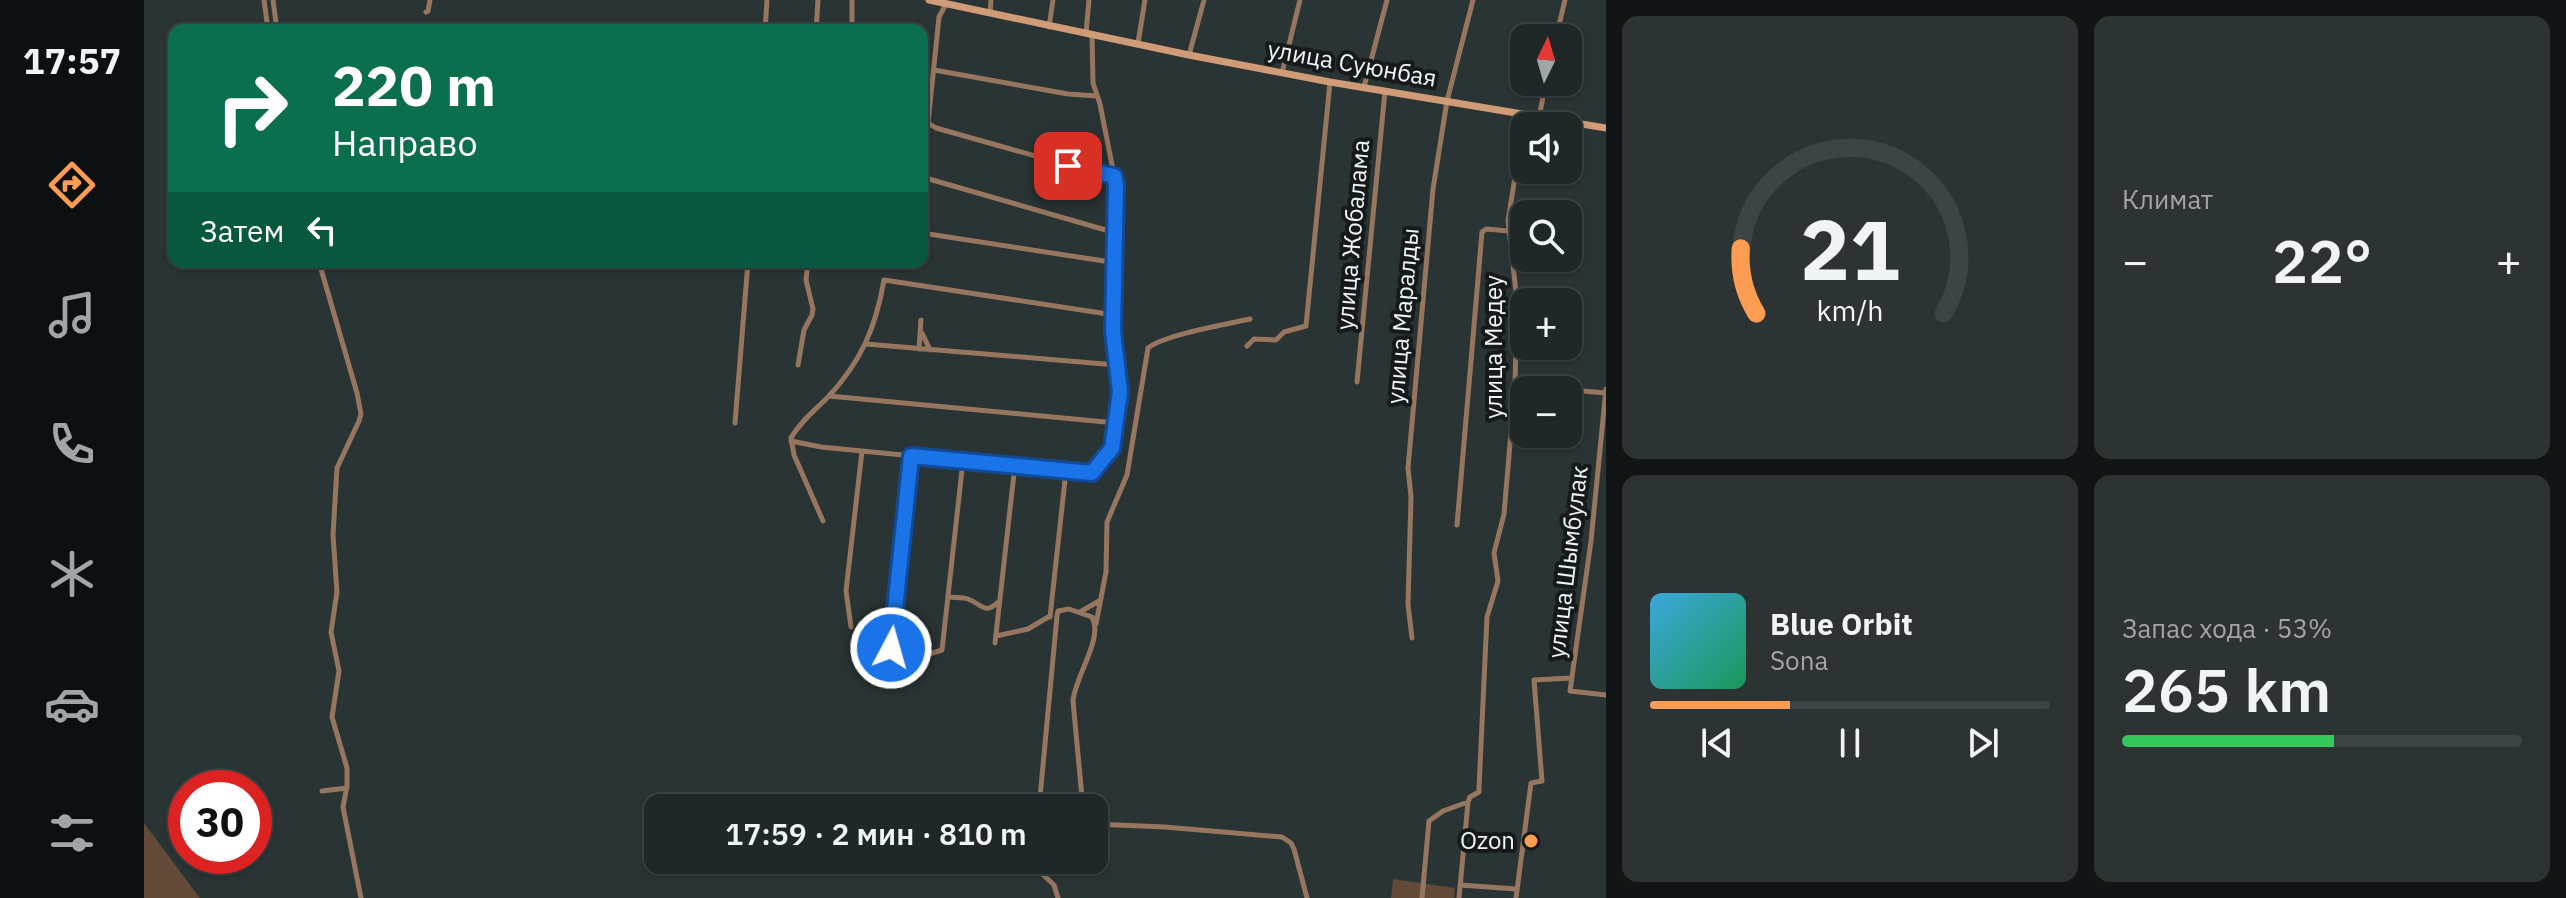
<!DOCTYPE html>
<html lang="ru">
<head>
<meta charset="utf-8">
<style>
  :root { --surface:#202727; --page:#2d3333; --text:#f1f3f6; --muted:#a2a5a7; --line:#3d4444; --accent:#fc9d53 }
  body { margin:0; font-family:"IBM Plex Sans",sans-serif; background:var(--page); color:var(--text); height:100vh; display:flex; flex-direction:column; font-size:30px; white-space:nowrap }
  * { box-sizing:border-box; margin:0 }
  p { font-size:26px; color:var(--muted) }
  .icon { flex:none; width:44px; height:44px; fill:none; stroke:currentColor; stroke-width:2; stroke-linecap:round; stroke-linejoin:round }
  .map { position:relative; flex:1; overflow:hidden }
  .side { display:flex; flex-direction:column; gap:16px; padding:16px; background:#121515; width:960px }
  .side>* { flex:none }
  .top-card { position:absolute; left:24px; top:24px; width:760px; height:244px; border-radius:16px; box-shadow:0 2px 6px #0004,0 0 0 2px var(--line); background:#0b6e4f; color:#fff; overflow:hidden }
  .needle { width:52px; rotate:5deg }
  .fabs { position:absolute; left:1366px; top:24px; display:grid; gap:16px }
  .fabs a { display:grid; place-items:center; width:72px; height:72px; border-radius:16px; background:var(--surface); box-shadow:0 2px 6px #0004,0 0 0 2px var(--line); font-size:40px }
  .speed { position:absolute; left:24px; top:770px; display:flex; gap:16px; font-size:40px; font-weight:700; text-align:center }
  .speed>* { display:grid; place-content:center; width:104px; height:104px; border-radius:50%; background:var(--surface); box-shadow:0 2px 6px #0004,0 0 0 2px var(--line); line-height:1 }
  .speed .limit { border:12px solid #d22; background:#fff; color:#111 }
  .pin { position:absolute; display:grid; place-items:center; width:68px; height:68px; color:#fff; margin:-34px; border-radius:16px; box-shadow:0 4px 12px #0006 }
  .me { position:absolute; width:88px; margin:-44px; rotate:6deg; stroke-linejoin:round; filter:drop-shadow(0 0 6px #0008) }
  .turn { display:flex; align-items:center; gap:28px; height:168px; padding:0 32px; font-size:36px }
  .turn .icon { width:104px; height:104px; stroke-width:2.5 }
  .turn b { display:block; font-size:56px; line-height:68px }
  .then { display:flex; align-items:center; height:76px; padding:0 32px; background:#0003; gap:16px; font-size:30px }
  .big { font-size:60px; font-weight:600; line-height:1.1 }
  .side .tile { flex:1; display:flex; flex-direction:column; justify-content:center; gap:12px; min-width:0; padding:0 28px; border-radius:16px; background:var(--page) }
  .side .dial { align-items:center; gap:0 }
  .dial svg { height:208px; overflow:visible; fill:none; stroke:var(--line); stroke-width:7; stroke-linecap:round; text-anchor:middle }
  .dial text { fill:var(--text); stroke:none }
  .song { display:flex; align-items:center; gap:24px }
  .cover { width:96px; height:96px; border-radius:12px; background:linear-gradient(135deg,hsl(200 70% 55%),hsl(150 70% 35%)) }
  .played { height:8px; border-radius:4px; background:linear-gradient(90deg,var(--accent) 35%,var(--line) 35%) }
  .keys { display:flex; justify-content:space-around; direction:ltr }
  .heat { display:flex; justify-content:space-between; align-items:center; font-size:44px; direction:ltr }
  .charge { height:12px; border-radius:6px; background:linear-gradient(90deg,#34c759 53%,var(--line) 0) }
  .side .tiles { flex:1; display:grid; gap:16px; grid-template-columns:repeat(2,1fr) }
  .trip { position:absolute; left:500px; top:794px; width:464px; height:80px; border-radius:16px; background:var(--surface); box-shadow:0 2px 6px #0004,0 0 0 2px var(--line); font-weight:600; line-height:80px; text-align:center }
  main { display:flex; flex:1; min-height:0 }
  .menu { display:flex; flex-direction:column; width:144px; justify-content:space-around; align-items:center; background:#0d1010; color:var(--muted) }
  .menu .icon { width:56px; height:56px }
  .menu .selected { color:var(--accent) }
  .menu b { font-size:36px; color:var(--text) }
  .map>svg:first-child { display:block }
  .green { fill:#634a39 }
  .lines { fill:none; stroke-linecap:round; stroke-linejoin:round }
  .street { stroke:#97765f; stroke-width:5 }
  .secondary { stroke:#d09c77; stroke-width:7 }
  .route-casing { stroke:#114b97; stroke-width:20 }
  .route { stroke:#1a73e8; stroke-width:14 }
  .poi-dot { fill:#fc9d53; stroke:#161a1b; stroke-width:3 }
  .labels { text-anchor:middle; stroke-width:8; stroke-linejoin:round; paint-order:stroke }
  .street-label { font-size:24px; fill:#eff6f6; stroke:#161a1b }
  .poi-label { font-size:24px; fill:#eff6f6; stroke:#161a1b; text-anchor:end }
</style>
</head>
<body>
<main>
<nav class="menu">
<b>17:57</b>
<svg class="icon selected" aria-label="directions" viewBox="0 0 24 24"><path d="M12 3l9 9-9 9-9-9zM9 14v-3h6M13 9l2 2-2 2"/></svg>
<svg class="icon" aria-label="music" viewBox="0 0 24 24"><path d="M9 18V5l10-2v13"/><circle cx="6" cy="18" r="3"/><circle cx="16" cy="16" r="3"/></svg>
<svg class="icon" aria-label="phone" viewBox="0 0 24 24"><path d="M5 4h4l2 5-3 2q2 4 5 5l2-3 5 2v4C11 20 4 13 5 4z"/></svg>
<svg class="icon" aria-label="climate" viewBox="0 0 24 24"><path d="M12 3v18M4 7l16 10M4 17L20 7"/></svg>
<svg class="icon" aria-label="car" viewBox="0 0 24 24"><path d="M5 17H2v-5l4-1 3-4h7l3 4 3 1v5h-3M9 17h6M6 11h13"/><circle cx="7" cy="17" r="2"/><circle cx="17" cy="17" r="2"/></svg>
<svg class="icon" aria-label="filters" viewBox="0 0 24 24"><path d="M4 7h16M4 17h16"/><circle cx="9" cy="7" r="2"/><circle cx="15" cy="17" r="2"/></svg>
</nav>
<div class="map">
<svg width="1462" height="898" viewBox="0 0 1462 898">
  <rect width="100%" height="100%" fill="#2a3434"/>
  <path class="green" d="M0,823L55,897L56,898H0Z
    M1249,879L1311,888L1310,898H1247Z"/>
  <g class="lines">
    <path class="street" d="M120,0L124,30
      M129,0L133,30
      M802,4L795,17L784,123L792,128L952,173L970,176
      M282,12L284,11L286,0
      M846,13L847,0
      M905,27L909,0
      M621,30L623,0
      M672,30L674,0
      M708,30V0
      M942,33L945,0
      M1412,38L1421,0
      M994,43L1001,0
      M1045,55L1060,0
      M790,70L924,94L953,96
      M1138,73L1156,0
      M1220,87L1243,0
      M1395,117L1402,82
      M778,177L972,233
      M778,233L960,261L970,259
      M175,262L213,393L217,414L215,421L193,468L189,535L193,592L187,632L195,671L188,717L203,768V786L199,807L217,898
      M778,333L786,350
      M722,344L972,365
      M1103,346L1110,339L1132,340L1140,332L1162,326L1186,82
      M775,349L777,320
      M654,365L660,330L668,315L669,309L662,280L664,262
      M1213,382L1241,91
      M1371,385L1462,393
      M1462,389L1447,541L1426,691L1462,695
      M685,396L972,423
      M591,423L604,262
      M647,441L677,447L943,473H948L968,448L976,392L969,331L972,185L956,104L949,83L948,35
      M679,521L650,455L647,438C656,422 671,410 684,397C717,362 732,327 740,280L970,315
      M1313,525L1338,232L1342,229L1365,231
      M804,597C810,598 818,597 824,599C836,603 841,615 853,603
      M936,612L955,601
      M906,617L922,471
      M952,624L962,572L963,522L983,475L1004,348C1020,335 1083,324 1106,319
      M707,627L702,591L718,451
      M852,636L884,629L906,616
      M1268,638L1264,604L1267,497L1264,468L1289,189L1303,101L1329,0
      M851,643L871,465
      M742,664L763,661L798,650L819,461
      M743,664L747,652L767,456
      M178,791L203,788
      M895,808L913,616L914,611L925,609L948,617C960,638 931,676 929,701L939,808
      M950,824L1021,827L1138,837L1147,843L1150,849L1163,898
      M890,860L893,869L910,885L914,898
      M1316,885L1372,889
      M1278,898L1285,821L1299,811L1324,802
      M1315,898L1324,802L1326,797L1335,792V788L1343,617L1354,581L1350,553L1360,514L1371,385L1373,301L1364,221L1381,114
      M1372,898L1387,783L1398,781L1390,680L1427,678"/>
    <path class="secondary" d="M785,0L1045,55L1186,82L1462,128"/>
  </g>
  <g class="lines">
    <g class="route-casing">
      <path id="route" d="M747,648L767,456L948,473L968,448L976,392L969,331L972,185L970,176L924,166"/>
    </g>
    <use href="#route" class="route"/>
  </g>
  <circle class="poi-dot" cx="1387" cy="841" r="8"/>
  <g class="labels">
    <g class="street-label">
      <text transform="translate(1208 64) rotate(10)" y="8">улица Суюнбая</text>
      <text transform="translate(1209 235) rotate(-85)" y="8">улица Жобалама</text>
      <text transform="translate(1259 316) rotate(-85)" y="8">улица Маралды</text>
      <text transform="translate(1350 347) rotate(-90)" y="8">улица Медеу</text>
      <text transform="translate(1424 562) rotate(-83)" y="8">улица Шымбулак</text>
    </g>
    <g class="poi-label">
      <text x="1371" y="849">Ozon</text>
    </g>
  </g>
</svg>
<div class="fabs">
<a><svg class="needle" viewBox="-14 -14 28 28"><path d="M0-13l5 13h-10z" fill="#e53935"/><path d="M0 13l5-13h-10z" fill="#a2a5a7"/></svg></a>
<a><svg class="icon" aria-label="sound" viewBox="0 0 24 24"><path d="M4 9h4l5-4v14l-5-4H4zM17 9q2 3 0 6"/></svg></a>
<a><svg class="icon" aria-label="search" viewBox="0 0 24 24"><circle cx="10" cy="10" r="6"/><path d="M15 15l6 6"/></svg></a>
<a>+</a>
<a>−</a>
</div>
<div class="speed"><div class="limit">30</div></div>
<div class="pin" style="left:924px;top:166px;background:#d93025"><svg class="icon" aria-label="arrive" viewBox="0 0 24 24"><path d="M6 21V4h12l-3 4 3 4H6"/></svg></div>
<svg class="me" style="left:747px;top:648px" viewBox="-20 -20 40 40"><circle r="17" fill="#1a73e8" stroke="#fff" stroke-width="3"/><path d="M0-11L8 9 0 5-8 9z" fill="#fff"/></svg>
<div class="trip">17:59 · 2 мин · 810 m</div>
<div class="top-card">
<div class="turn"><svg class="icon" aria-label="right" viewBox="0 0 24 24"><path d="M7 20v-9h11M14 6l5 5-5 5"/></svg><div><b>220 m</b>Направо</div></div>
<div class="then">Затем<svg class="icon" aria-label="left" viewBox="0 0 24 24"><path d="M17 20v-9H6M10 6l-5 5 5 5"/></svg></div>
</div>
</div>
<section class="side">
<div class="tiles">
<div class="tile dial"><svg viewBox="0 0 100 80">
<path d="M14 69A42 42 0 1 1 86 69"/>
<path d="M14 69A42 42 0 0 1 8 44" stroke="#fc9d53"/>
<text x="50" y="56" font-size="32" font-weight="700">21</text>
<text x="50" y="72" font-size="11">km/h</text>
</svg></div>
<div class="tile"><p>Климат</p>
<div class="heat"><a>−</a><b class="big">22°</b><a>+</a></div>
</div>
<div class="tile">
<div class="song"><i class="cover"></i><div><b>Blue Orbit</b><p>Sona</p></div></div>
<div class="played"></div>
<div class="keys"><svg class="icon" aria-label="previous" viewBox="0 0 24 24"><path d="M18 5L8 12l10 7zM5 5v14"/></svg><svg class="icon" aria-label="pause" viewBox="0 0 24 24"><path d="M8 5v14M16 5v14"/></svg><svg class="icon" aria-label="next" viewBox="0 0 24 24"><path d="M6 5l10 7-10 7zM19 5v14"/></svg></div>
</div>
<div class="tile"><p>Запас хода · 53%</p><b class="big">265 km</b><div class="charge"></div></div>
</div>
</section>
</main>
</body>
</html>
